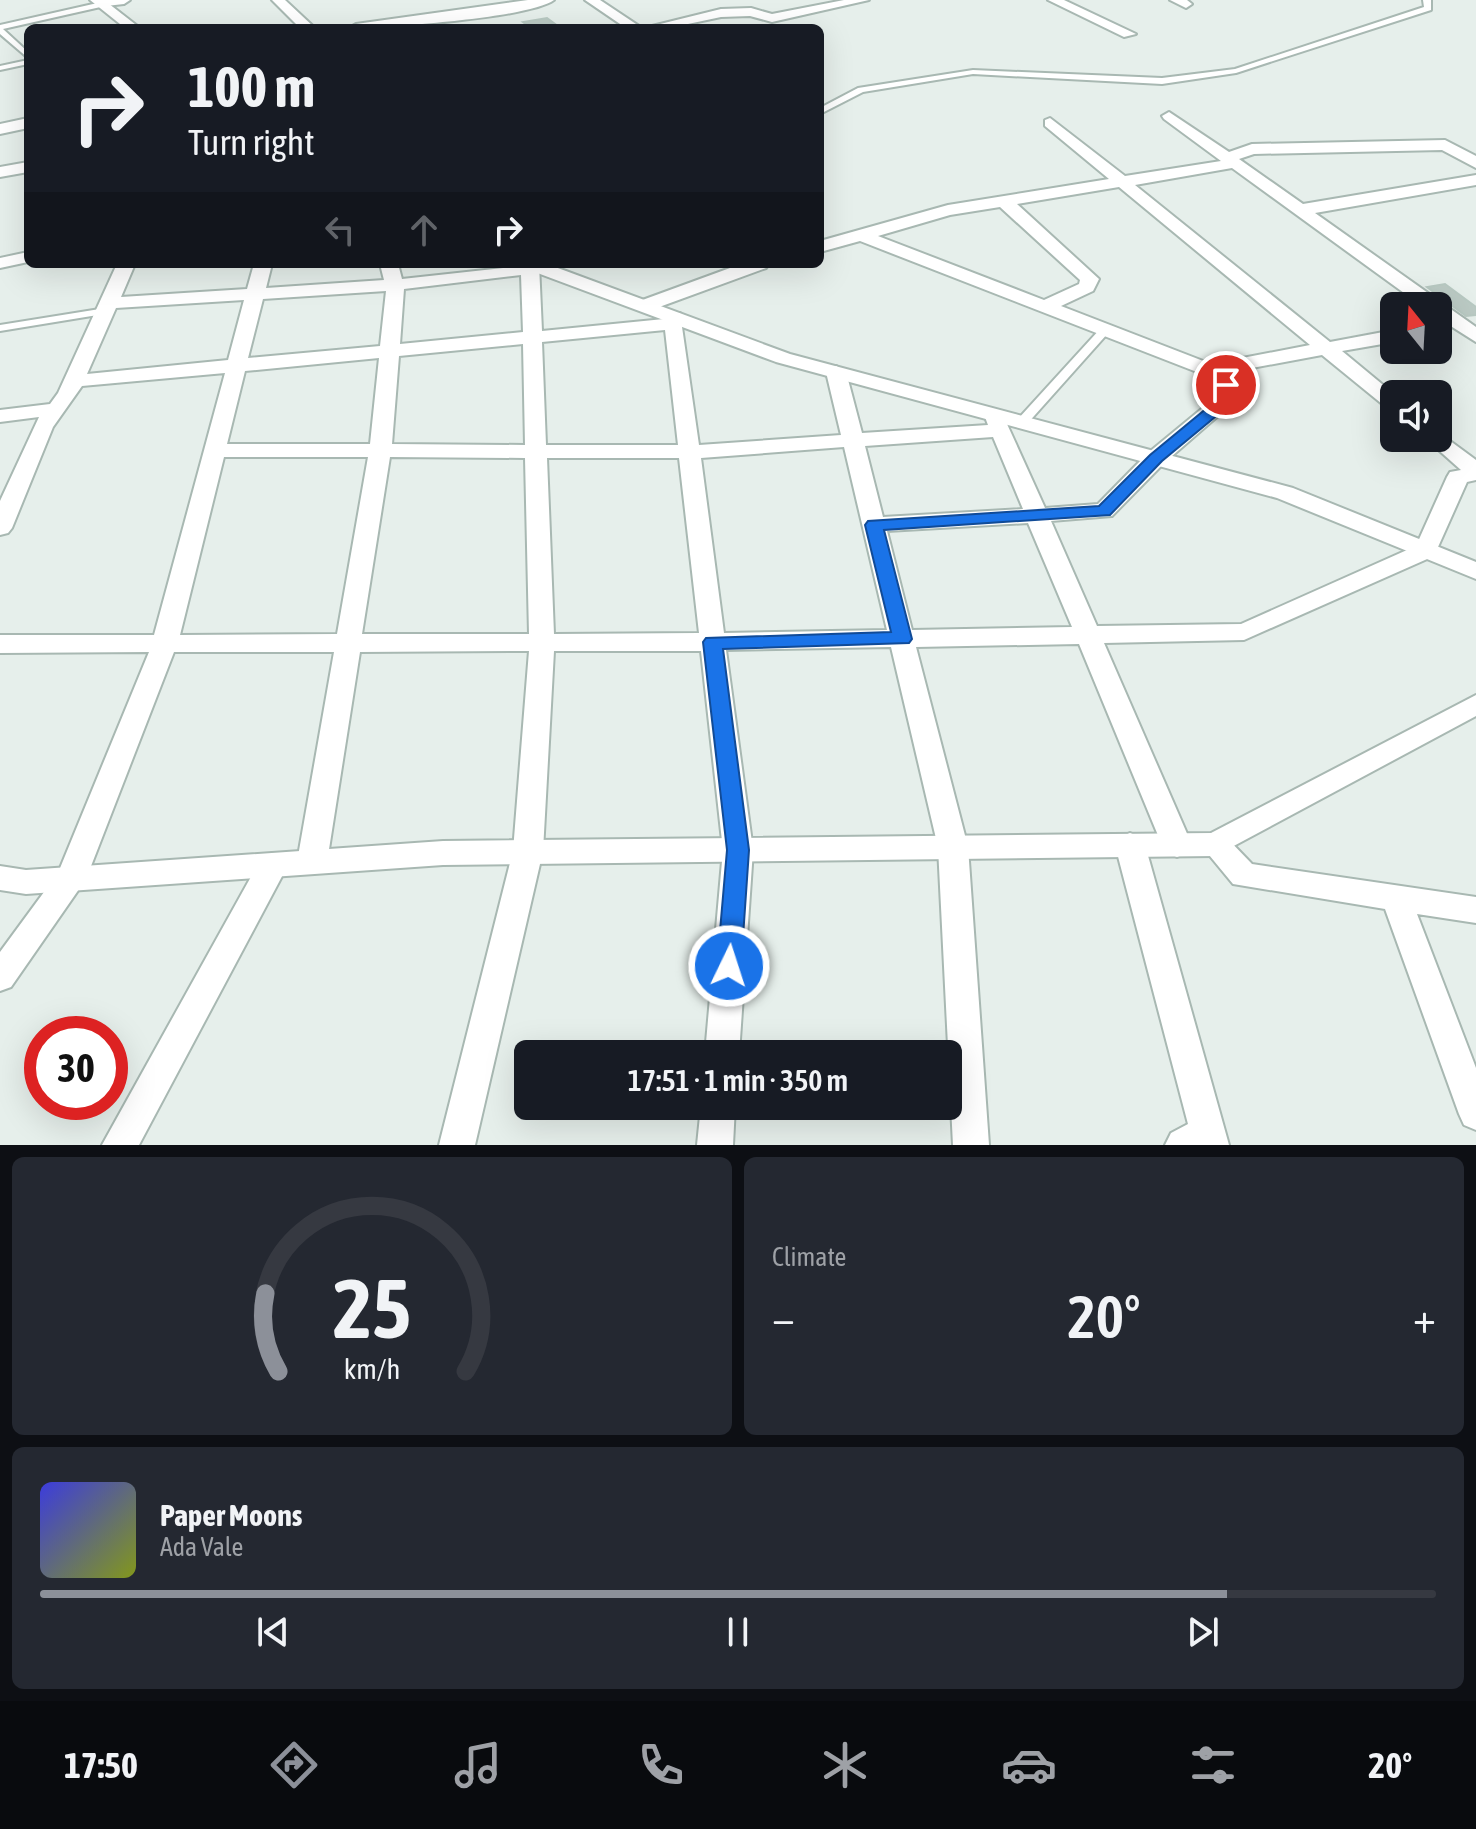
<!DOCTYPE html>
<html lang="en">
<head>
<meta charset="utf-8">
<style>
  :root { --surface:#171b24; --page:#242831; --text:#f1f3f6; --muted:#9ea1a6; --line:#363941; --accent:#8c9099 }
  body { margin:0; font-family:"Asap Condensed",sans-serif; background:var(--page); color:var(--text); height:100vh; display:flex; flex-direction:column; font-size:30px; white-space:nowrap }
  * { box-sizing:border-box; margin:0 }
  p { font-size:26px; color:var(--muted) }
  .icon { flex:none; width:44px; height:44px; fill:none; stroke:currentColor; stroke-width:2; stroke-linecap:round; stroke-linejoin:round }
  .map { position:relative; height:1145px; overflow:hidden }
  .side { display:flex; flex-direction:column; gap:12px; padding:12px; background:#0d0f14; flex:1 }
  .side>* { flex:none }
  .hud { position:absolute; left:24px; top:24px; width:800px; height:244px; border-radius:12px; box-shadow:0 8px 32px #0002; background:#171b24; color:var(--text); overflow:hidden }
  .needle { width:52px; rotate:342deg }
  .controls { position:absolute; left:1380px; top:292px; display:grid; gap:16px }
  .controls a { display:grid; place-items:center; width:72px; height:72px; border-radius:12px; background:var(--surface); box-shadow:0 8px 32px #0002; font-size:40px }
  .speed { position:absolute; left:24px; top:1016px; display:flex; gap:16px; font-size:40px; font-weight:700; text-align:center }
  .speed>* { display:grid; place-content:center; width:104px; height:104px; border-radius:50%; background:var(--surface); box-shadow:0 8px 32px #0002; line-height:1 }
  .speed .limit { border:12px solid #d22; background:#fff; color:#111 }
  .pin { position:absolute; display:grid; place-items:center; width:68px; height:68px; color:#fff; margin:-34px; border:4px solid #fff; border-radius:50%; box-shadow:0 2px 8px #0007 }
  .me { position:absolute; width:88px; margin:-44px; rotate:4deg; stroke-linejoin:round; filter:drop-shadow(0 0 6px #0008) }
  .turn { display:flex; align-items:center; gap:28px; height:168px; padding:0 32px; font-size:36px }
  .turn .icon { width:104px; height:104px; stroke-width:2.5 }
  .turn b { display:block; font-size:56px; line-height:68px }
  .lanes { display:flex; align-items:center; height:76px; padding:0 32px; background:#0003; justify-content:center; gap:40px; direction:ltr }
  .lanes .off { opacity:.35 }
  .big { font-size:60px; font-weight:600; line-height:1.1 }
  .side .widget { flex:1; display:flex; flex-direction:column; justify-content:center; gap:12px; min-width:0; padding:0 28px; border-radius:12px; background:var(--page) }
  .side .dial { align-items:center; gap:0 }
  .dial svg { height:208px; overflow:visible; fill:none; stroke:var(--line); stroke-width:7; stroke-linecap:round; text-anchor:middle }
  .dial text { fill:var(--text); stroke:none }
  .song { display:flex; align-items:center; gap:24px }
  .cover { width:96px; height:96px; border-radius:12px; background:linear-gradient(135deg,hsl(240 70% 55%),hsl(70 70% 35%)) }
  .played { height:8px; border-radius:4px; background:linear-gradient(90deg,var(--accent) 85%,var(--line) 85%) }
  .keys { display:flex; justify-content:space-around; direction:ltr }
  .heat { display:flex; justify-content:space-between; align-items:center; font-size:44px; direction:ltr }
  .side .tiles { flex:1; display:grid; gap:12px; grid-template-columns:1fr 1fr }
  .widget:last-child { grid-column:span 2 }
  .trip { position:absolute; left:514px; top:1040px; width:448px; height:80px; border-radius:12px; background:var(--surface); box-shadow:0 8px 32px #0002; font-weight:600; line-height:80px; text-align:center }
  .dock { display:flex; height:128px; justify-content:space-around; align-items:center; background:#090b0e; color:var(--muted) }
  .dock .icon { width:56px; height:56px }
  .dock .selected { color:var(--accent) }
  .dock b { font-size:36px; color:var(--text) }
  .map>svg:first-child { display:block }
  .building { fill:#bbcac4; stroke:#b8c9c2; stroke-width:2 }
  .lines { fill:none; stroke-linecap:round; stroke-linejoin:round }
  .service-casing { stroke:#a8b8b2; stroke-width:4 }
  .minor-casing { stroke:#a8b8b2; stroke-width:4 }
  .tertiary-casing { stroke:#a8b8b2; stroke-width:4 }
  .service { fill:#fff; fill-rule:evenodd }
  .minor { fill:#fff; fill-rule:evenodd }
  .tertiary { fill:#fff; fill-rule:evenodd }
  .route { fill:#1a73e8; stroke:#114b97; stroke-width:2 }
</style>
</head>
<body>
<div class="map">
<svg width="1476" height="1145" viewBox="0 0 1476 1145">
  <rect width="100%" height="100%" fill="#e6efeb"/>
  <path class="building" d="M547,18L555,24L531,28L523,22Z
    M1445,284L1476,307V315L1466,316L1427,287Z"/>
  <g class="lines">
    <g class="service-casing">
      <path id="service" d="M1423,0H1431V10L1236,73L1162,84L973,74L863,92L820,114V108L858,88L973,70L1162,78L1235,69L1424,7Z
        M102,2L106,4L105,6L3,29L28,52V58L0,34V25Z
        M28,60V64L0,70V66Z
        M106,308L111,311L110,313L0,331V325Z
        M1105,327L1109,328V332L1026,425H1018L1016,422L1018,419L1101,328Z"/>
    </g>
    <g class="minor-casing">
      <path id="minor" d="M103,0H130L124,4L97,7V1Z
        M272,0H285L315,28H300Z
        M528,0H554C530,18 385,28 349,28L356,24Z
        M585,0H600L642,28H626Z
        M844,0H869L772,22L750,16L721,17L669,28H644L721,9L751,8L772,14Z
        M1048,0H1064L1136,34L1124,37Z
        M1170,0H1187L1192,4L1186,8Z
        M1169,112L1229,152L1252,144L1445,140L1476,156V168L1442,150L1254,154L1239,159L1303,204L1476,175V185L1315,213L1476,327V342L1438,318V306H1422L1232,168L1135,185L1330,342L1394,330V342L1342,351L1394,394V410L1387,408L1322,355L1225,373L1236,385L1233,403L1164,463L1112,516L1051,521L1097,626L1241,624L1416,546L1447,477L1450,472L1461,470L1425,438H1438V432L1476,460V480L1467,482L1434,556L1244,640L1104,643L1192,845L1187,853L1177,857L1167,853L1162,845L1079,644L916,647L968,847L989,1145H953L938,847L891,647L726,650L753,850L739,1054H705L723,850L701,651H554L543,851L475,1145H439L513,851L529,651L360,652L327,862L323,870L312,874L301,870L297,862L334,652H174L86,879L11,987L0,991V952L58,873L149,652L0,653V635H154L225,373L82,386L53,427L12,528L8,533L0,535V501L39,417L0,422V410L50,404L58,393L117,264H135L121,297L247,289L254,264H272L266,288L384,280L380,264H398L402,279L539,264L542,331L664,319L666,313H680L699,445L841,435L826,372L836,366L846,372L862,433L988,425L985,417L988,413H1002L1045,508L1098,504L1148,453L1216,397V387L1202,374L860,241L820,252V241L948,205L1109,179L1045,126V120L1050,118L1125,176L1221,161L1164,119L1162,116ZM1119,187L1310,345L1211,364L1061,306L1093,291L1099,279L1017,204ZM1000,207L1080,280L1079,284L1044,300L878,236L950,215ZM521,275L523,332L400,344L404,289ZM386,291L380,346L248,358L263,299ZM244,300L228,360L87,374L116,308ZM665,330L678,445H546L542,342ZM523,344L525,445L392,444L399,356ZM379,358L370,444H227L245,371ZM993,437L1023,509L883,517L865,446ZM844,447L887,630L724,633L701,458ZM224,457H368L337,634L180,635ZM390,457L525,458L529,634H362ZM547,458H679L699,633L554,634ZM1028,523L1072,627L912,630L887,531Z
        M28,118V128L0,134V124Z
        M28,162V172L0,177V167Z
        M28,252V262L0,268V258Z
        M741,264H769L766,268L651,310L644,312L635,306L637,302Z
        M1215,832L1225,836L1252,864L1476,897V923L1417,914L1476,1068V1130L1464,1125L1459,1114L1385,909L1233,884L1200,844L1205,836Z
        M1130,833L1140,837L1145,845L1229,1145H1165L1171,1133L1188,1124L1115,845L1120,837Z
        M273,853L284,857L288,865L139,1145H102L262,857Z
        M701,1106H735L733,1145H697Z"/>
    </g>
    <g class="tertiary-casing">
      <path id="tertiary" d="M90,0H104L140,28H125Z
        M521,264H547L790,354L1293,488L1476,562V579L1277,498L776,362L524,268Z
        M1476,695V716L1215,856L443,865L26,894L0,890V866L26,870L443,841L1211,833Z"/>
    </g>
    <use href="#service" class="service"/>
    <use href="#minor" class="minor"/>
    <use href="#tertiary" class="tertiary"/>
  </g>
  <path class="route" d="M1226,380L1234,385L1232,403L1162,461L1110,515L884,530L912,639L909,643L723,649L749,850L741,966L738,974L729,977L720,974L717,966L727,850L703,642L706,638L891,632L865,525L868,521L1099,506L1150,455L1219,398L1218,385Z"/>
</svg>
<div class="controls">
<a><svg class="needle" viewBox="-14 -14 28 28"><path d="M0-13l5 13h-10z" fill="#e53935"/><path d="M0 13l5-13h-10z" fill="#9ea1a6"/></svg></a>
<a><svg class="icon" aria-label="sound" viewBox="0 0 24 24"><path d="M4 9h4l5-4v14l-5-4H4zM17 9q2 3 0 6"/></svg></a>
</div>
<div class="speed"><div class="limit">30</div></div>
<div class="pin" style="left:1226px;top:385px;background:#d93025"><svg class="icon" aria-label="arrive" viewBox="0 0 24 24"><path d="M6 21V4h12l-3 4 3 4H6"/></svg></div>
<svg class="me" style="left:729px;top:966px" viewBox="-20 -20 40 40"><circle r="17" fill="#1a73e8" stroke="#fff" stroke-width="3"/><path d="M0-11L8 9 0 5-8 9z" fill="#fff"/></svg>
<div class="trip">17:51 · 1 min · 350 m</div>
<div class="hud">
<div class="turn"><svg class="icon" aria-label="right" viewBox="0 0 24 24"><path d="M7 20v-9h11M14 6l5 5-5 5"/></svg><div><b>100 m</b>Turn right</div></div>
<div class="lanes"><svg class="icon off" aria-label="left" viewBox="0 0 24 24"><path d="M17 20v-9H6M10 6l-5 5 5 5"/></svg><svg class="icon off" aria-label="ahead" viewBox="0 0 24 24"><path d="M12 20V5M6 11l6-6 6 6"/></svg><svg class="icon" aria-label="right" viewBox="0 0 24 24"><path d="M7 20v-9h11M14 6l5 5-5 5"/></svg></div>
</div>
</div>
<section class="side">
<div class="tiles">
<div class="widget dial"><svg viewBox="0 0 100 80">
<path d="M14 69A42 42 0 1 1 86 69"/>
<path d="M14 69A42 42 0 0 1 9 39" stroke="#8c9099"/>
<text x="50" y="56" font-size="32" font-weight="700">25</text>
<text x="50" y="72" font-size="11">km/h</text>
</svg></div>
<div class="widget"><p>Climate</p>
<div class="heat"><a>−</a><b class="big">20°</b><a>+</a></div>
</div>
<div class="widget">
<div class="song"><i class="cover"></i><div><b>Paper Moons</b><p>Ada Vale</p></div></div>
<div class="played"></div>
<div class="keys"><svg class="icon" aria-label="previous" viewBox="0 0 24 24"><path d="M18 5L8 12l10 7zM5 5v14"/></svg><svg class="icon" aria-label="pause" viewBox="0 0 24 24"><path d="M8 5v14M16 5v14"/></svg><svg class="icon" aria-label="next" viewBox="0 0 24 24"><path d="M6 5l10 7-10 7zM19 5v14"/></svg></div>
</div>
</div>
</section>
<nav class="dock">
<b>17:50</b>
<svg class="icon selected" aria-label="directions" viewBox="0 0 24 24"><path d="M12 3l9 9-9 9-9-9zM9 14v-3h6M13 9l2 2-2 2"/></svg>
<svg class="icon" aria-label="music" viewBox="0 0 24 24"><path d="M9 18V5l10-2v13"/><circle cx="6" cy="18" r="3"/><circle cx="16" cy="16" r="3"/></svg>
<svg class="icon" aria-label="phone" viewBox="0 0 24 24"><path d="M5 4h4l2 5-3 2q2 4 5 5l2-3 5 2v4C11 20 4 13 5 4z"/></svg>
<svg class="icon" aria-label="climate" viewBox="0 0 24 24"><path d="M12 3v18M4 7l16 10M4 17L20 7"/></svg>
<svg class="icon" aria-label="car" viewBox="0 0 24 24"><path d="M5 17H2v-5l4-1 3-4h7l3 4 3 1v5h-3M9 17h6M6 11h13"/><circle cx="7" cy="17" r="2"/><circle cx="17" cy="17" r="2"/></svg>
<svg class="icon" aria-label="filters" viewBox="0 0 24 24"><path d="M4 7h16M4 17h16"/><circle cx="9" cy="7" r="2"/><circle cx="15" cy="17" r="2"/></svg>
<b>20°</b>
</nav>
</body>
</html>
